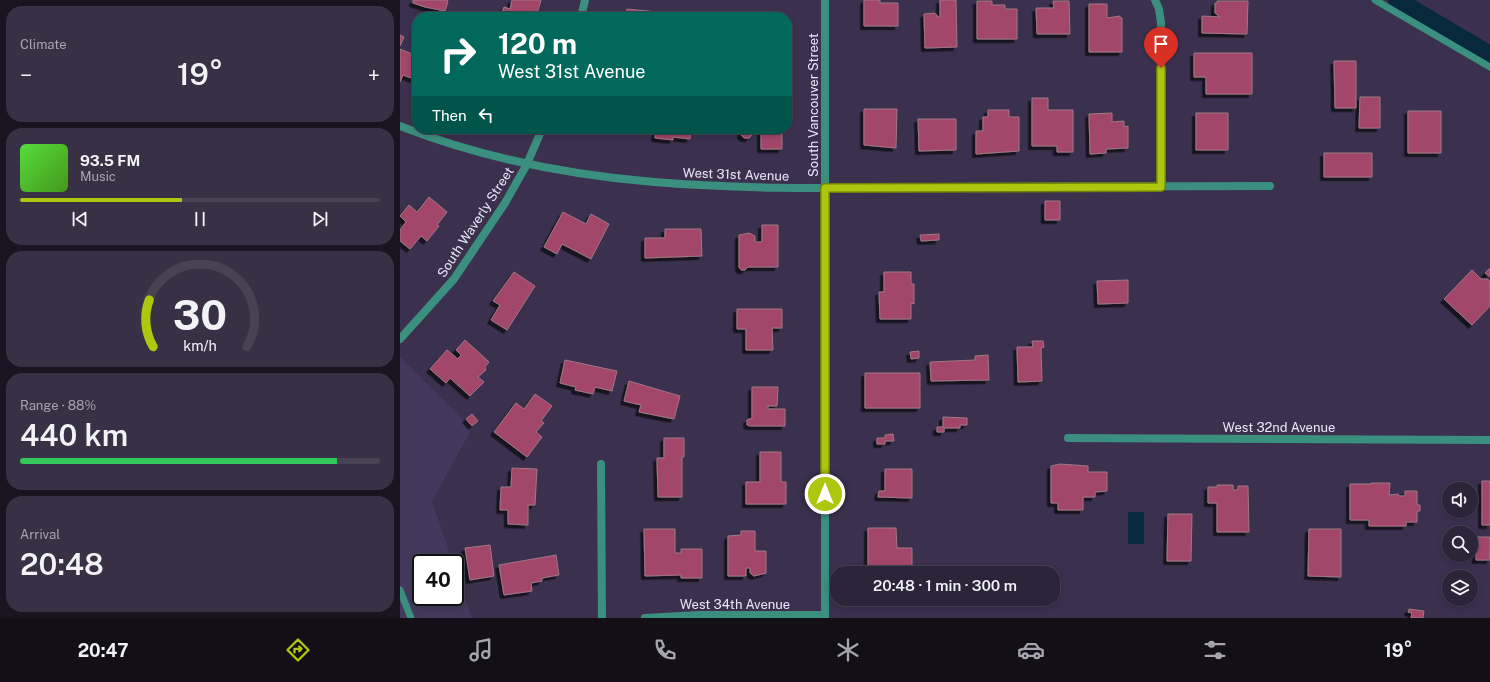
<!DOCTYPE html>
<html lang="en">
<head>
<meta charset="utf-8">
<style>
  :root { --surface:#2c253a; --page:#383145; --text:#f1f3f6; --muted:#a6a5af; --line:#484254; --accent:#adc60e }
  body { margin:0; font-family:"Public Sans",sans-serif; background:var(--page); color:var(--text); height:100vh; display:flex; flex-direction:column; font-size:15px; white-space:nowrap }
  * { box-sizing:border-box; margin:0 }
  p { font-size:13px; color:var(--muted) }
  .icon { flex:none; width:22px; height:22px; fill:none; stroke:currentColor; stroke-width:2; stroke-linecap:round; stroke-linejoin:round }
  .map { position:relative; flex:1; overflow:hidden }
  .sheet { display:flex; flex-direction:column; gap:6px; padding:6px; background:#181420; width:400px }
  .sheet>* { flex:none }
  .guide { position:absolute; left:12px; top:12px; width:380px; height:122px; border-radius:16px; box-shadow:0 2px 6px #0003,0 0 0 1px var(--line); background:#00695c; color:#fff; overflow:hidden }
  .controls { position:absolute; left:1042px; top:482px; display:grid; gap:8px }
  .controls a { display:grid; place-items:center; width:36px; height:36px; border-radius:50%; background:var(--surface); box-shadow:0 2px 6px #0003,0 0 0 1px var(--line); font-size:20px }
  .speed { position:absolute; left:12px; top:554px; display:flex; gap:8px; font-size:20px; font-weight:700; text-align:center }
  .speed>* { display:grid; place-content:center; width:52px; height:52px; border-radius:50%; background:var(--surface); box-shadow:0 2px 6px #0003,0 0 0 1px var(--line); line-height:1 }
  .speed .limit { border:2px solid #111; border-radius:6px; background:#fff; color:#111 }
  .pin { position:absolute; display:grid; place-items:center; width:34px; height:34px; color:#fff; margin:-41px -17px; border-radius:50% 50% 50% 0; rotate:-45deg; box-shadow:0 0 4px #0007 }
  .pin .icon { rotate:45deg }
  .me { position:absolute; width:44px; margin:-22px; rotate:0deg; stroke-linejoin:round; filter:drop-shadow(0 0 3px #0008) }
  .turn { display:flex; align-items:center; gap:14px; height:84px; padding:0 20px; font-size:18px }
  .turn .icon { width:52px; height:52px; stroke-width:2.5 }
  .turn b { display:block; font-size:28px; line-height:34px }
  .then { display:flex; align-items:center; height:38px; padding:0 20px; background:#0003; gap:8px; font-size:15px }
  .big { font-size:30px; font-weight:600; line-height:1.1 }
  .sheet .card { flex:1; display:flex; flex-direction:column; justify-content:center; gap:6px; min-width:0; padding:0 14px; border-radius:16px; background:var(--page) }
  .sheet .dial { align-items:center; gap:0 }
  .dial svg { height:104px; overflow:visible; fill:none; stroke:var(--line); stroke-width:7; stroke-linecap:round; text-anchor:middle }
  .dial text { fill:var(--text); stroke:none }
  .song { display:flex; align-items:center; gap:12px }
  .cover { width:48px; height:48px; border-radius:6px; background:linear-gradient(135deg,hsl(110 70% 55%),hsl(100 70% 35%)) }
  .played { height:4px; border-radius:2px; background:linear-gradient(90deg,var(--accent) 45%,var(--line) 45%) }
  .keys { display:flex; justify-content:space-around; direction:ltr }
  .heat { display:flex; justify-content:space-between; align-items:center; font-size:22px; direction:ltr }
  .charge { height:6px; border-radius:3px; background:linear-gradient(90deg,#34c759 88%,var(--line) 0) }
  .trip { position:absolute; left:430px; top:566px; width:230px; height:40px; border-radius:16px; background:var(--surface); box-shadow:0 2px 6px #0003,0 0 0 1px var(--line); font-weight:600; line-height:40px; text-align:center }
  .dock { display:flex; height:64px; justify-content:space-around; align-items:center; background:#120f17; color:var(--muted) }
  .dock .icon { width:28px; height:28px }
  .dock .active { color:var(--accent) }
  .dock b { font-size:18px; color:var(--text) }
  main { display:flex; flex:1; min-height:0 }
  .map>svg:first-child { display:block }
  .built { fill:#44395c }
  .water { fill:#08293c }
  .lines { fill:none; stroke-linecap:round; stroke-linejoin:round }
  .canal { stroke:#08293c; stroke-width:18 }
  .building { fill:#a3466a; stroke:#9f7884; filter:url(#shadow) }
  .service { stroke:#3b8f7e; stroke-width:7 }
  .minor { stroke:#3b8f7e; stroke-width:8 }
  .tertiary { stroke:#3b8f7e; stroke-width:8 }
  .route-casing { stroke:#708109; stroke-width:10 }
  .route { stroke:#adc60e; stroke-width:7 }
  .labels { text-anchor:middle; stroke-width:4; stroke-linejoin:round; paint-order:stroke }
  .street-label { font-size:13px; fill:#ebe6f9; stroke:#3b314e }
</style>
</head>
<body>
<main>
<section class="sheet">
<div class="card"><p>Climate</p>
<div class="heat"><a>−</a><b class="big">19°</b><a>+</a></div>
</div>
<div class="card">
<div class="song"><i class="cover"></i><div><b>93.5 FM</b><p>Music</p></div></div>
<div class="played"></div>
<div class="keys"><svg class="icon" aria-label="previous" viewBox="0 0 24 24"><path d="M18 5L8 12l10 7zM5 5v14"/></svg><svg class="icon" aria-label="pause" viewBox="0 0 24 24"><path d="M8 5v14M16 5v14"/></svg><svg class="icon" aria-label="next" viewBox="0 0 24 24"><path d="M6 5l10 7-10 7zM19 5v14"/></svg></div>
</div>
<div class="card dial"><svg viewBox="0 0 100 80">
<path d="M14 69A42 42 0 1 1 86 69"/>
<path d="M14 69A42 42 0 0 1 11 33" stroke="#adc60e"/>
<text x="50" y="56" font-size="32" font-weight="700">30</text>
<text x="50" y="72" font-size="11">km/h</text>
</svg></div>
<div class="card"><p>Range · 88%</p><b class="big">440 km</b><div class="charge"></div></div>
<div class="card"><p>Arrival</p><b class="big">20:48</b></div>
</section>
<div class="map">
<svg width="1090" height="618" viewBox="0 0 1090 618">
  <defs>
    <filter id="shadow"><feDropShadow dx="-3.5" dy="3.5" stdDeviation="0" flood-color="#0009"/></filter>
  </defs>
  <rect width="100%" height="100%" fill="#3b314e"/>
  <path class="built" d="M0,357L72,428L32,501L53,563H21V597H55V569L72,618H0Z"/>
  <path class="water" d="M728,512H744V544H728Z"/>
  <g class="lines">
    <path class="canal" d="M997,0L1090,55"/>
  </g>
  <path class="building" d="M13,0H46L48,1L45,11L25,7L13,3Z
    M112,0H141L136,17L101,16L104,7L110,9Z
    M464,0H480V3H498V26H464Z
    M540,0H556L557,47L525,48L524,14L534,13L537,15V17H540Z
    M577,1H592V5H605V9H617V39H577Z
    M653,1H669L670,34H637L636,8H654Z
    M817,1H848L847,34L802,33V16L820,17L815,13V3H817Z
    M689,4H707V18L720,16V18H722V52H689Z
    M227,9L278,14V17H226Z
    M0,35L4,37L0,46Z
    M0,49L17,56V76H16L14,79L3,75L0,82Z
    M794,53H852V94H806V77H794Z
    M934,61H956V108H935Z
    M960,97H980V128H959Z
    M632,98H648V110H673V152H657V146H632Z
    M464,109H497L496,148L464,145Z
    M588,110H609V117H619V151L576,154V131H583V117H588Z
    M1008,111H1041V153H1008Z
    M712,113V122L724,121V127L728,126V148L706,149V153L690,154L689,114Z
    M796,113H828V150H796Z
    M518,119H556V150L519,151Z
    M245,129H291L290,139L273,137V140L255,138L256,130Z
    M341,129H382V149H361V129L352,131V135L349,138H344L341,135Z
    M924,153H972V177H924Z
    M29,197L47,212L37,225L39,226L27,241L21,236L10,249L0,241V230L6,222L0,216L9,205L17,212Z
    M645,201H660V220H645Z
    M163,212L186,224L191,214L209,224L191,259L162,244L157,254L144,247Z
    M362,225H378V267H348L345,270H341L339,267V235L349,233L355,236V242H362Z
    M265,229H301L302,256L245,258V238H265Z
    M539,234V240L521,241L520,235Z
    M1090,268V277L1085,273Z
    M1072,270L1081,279H1087L1090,281V306L1072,325L1044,299Z
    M114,272L135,286L107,330L91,320L100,305L93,301Z
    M484,272H511V284H514V304L511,303V319H480L479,292H484Z
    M728,280V303L698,304L697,281Z
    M337,309H382V328H372L373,350H346V329H337Z
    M65,340L89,362L85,367L86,370L78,377L84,382L70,396L50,378L46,383L30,369L47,350L58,359L61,355L56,350Z
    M632,341H643L644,347L641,348L642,381L618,382L617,347H633Z
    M519,351V358L511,359L510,352Z
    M588,355L589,380L531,381L530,362L575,360V356Z
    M165,360L217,371L212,391L195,387L193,394L175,390L176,387L160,383Z
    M465,373H520V408H465Z
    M229,381L280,396L274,419L239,412L241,405L224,401Z
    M352,387H378L377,406H368V409H385V426H350L347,425V420L352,418Z
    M135,394L152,406L141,421L144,423L136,432L142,437L127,457L94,432L116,403L124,409Z
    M72,414L78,421L72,426L66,419Z
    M543,417L567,418V425H560V428H544V432H537V427H543Z
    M493,434L494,441H485V444H477V438H485V435Z
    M264,438H284V457H282V497H258L257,458H264Z
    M360,452H381V482H386V504H346V482H360Z
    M660,464L688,466V472H707V491L695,492V497H683V510H658V503H651V466Z
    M112,468L137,469L135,505H128V525L108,524V510H100L101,487H111Z
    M485,469H512V498L478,497L479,491H485Z
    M1082,481H1090V525H1082Z
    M971,483H990L989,495L998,494L999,496H1005V491H1017V505H1020V511H1017V522H1006V526H969V520H950V484H971Z
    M817,485H833V490H838V486H848L849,532H817V503H808V487H817Z
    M768,514H792L791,561H767Z
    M468,528H496L497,548H512V568H495V573H468Z
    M244,529H275V553H281V549H302V578H281V575L245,576Z
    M909,529H941V577L908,576Z
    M341,531H355V551H366V573L354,576L350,573V568H346V576H328V536L341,535Z
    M1076,537H1090V560H1076Z
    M90,545L94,576L70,580L65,548Z
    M156,555L159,575L142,578V581L131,583L132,591L104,595L99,565Z
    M1009,609L1024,611L1023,618H1011L1012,613L1008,612Z"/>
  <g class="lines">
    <path class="service" d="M975,0L1090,67
      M0,590L11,618"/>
    <path class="minor" d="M755,0L759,9L761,23V187
      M181,17L185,0
      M0,126C173,194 349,189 531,187C644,186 757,187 870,186
      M0,339L54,279L105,203L127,164L142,129
      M668,438L1090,440
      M201,464L202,618
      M245,618L300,615H425"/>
    <path class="tertiary" d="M425,0V618"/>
  </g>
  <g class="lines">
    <g class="route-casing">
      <path id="route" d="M425,494V188L761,187V68"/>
    </g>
    <use href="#route" class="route"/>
  </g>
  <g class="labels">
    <g class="street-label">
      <text transform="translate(413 105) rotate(-90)" y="5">South Vancouver Street</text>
      <text transform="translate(336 174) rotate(2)" y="5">West 31st Avenue</text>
      <text transform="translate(75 222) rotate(-57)" y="5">South Waverly Street</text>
      <text x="879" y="432">West 32nd Avenue</text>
      <text x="335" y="609">West 34th Avenue</text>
    </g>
  </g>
</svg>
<div class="controls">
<a><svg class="icon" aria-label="sound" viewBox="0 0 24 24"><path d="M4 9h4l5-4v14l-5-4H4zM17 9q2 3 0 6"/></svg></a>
<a><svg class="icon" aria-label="search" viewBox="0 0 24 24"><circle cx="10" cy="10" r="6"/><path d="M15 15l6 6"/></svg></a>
<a><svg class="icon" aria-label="layers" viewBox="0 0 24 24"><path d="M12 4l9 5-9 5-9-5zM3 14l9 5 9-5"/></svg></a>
</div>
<div class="speed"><div class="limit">40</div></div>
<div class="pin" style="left:761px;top:68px;background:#d93025"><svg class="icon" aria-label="arrive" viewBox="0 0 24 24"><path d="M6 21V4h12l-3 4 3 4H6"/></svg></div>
<svg class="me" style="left:425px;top:494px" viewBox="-20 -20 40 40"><circle r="17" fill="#adc60e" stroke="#fff" stroke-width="3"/><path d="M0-11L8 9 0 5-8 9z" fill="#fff"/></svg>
<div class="trip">20:48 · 1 min · 300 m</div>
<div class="guide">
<div class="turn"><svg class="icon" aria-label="right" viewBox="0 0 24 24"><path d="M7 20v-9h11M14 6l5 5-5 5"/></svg><div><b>120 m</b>West 31st Avenue</div></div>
<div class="then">Then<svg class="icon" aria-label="left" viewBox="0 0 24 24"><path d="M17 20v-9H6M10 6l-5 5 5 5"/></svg></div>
</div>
</div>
</main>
<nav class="dock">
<b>20:47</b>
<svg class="icon active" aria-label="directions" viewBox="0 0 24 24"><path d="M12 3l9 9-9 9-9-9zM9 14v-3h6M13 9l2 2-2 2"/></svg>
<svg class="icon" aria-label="music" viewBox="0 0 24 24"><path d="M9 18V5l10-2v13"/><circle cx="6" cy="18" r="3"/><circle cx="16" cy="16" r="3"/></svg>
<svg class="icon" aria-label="phone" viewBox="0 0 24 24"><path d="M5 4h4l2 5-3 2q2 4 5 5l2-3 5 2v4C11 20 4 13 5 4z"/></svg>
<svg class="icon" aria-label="climate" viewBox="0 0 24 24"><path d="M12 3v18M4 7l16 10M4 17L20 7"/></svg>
<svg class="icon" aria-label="car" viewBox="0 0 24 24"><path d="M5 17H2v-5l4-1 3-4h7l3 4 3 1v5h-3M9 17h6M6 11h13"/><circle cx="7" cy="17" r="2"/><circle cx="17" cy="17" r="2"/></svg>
<svg class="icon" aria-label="filters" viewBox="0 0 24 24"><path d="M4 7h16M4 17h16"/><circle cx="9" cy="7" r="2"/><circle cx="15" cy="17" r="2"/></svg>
<b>19°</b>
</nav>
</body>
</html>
